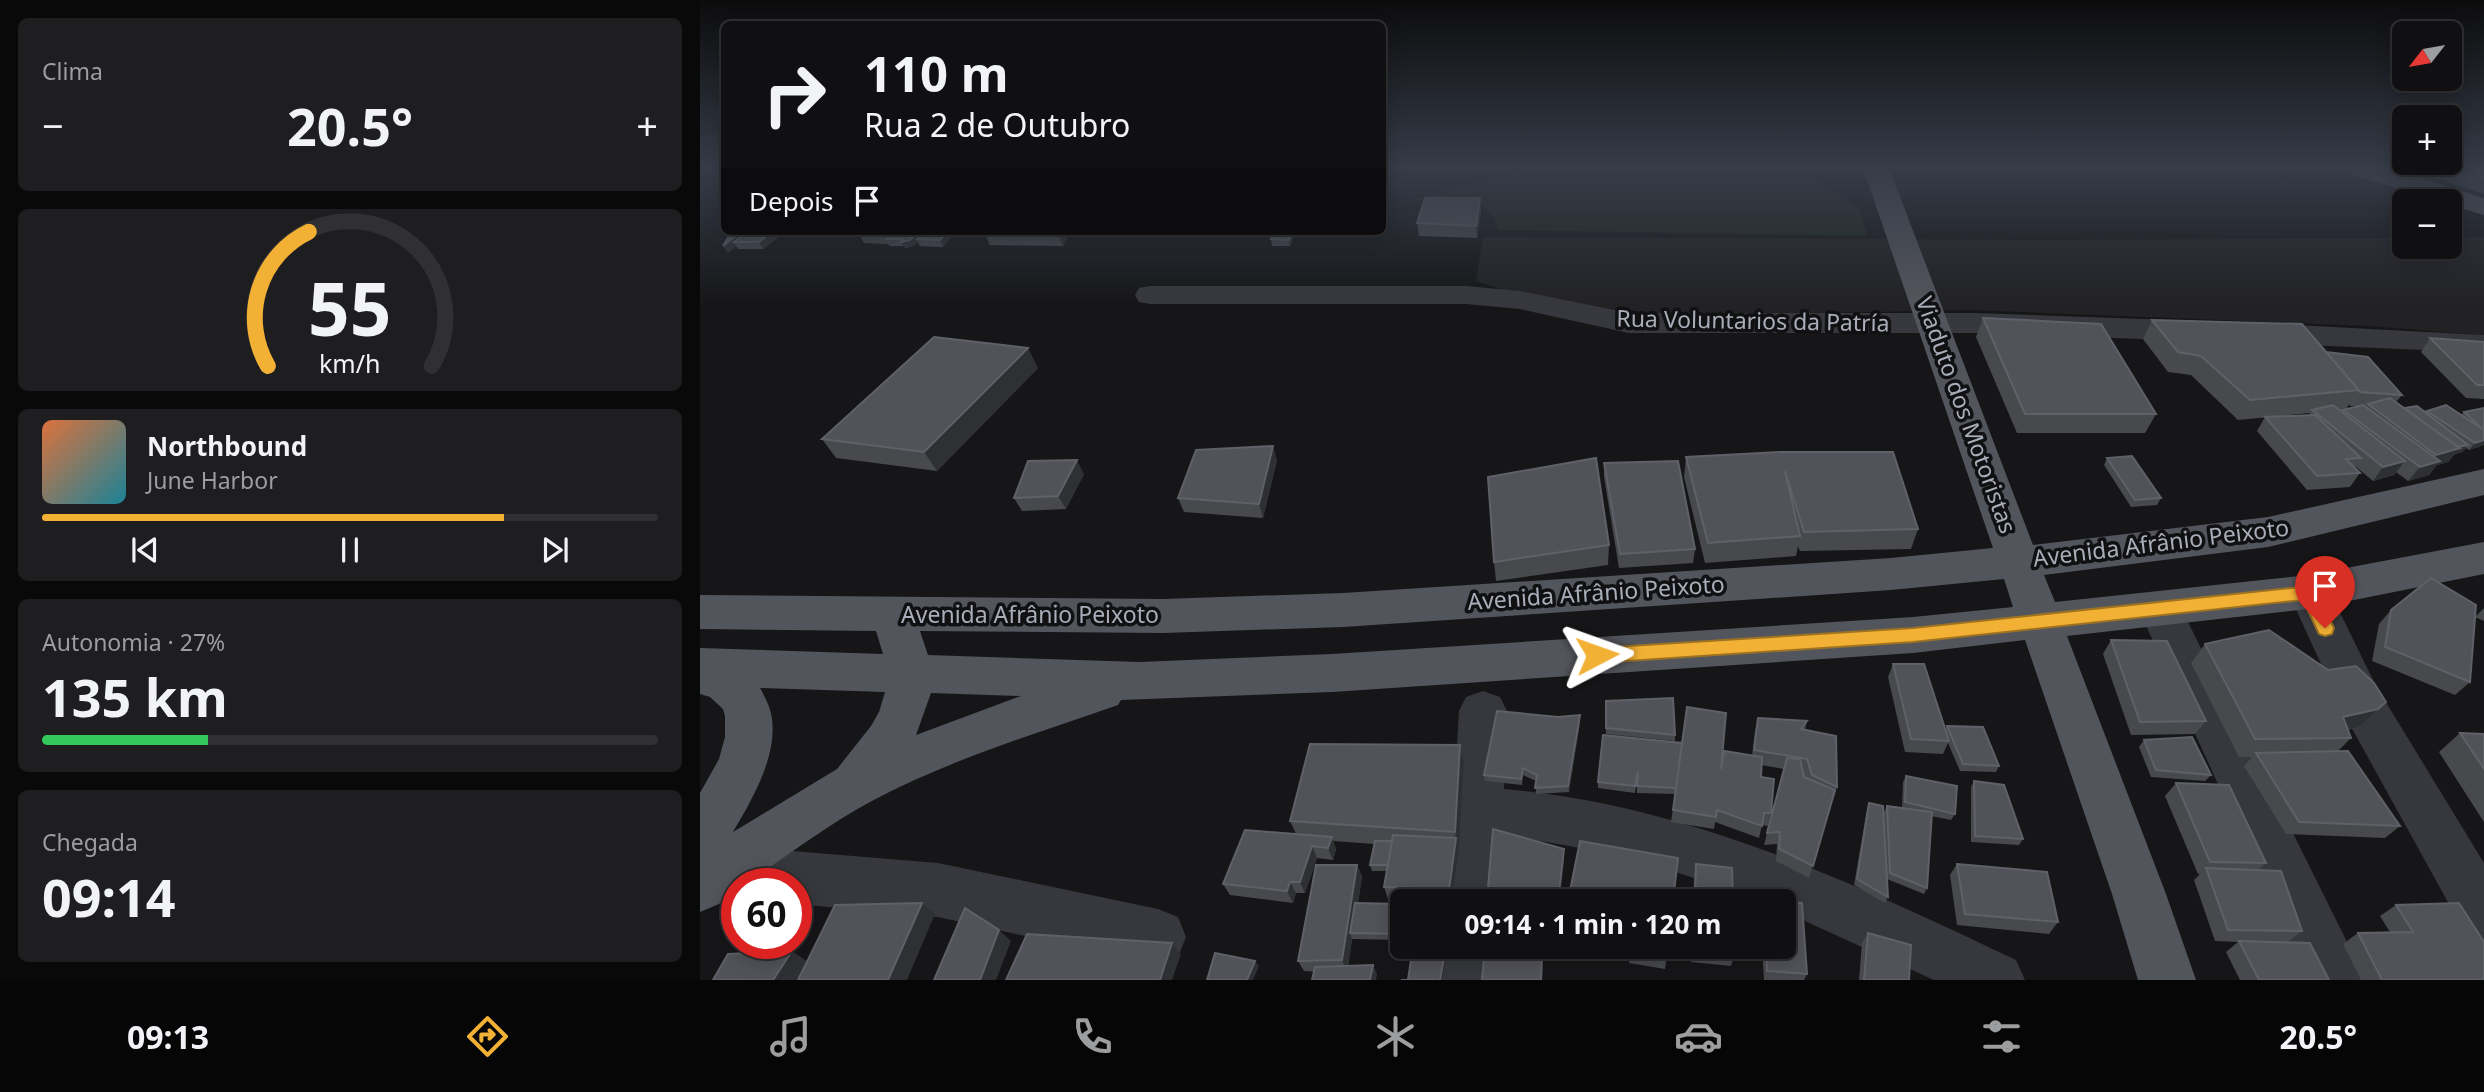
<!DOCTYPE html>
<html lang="pt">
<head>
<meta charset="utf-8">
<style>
  :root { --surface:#101012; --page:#1e1e20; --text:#f1f3f6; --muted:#9c9d9f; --line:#303032; --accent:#f2b134 }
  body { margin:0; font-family:"Noto Sans",sans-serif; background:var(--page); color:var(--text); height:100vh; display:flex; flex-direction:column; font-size:26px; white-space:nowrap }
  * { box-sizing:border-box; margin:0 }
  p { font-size:23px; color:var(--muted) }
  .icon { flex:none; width:38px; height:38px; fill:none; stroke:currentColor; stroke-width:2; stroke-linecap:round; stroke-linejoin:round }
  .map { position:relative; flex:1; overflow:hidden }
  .drawer { display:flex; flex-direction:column; gap:18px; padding:18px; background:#09090a; width:700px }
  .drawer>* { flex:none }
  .hud { position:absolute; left:21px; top:21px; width:665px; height:214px; border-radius:10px; box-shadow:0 4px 18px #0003,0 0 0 2px var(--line); background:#101012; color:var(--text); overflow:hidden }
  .needle { width:46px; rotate:239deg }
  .controls { position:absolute; left:1692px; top:21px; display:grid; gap:14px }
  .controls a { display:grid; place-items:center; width:70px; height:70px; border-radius:10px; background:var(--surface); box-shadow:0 4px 18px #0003,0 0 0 2px var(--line); font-size:35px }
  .speed { position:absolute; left:21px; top:868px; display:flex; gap:14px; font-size:35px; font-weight:700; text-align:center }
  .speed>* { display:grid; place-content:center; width:91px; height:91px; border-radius:50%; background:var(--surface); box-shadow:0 4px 18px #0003,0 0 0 2px var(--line); line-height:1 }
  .speed .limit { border:10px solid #d22; background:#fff; color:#111 }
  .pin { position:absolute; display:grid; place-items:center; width:60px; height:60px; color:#fff; margin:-72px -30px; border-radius:50% 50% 50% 0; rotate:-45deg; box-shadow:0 0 7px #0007 }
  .pin .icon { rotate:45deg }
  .me { position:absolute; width:77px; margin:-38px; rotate:86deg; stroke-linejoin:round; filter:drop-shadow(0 0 5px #0008) }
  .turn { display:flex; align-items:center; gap:24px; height:147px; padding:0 28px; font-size:32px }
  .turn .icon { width:91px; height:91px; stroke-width:2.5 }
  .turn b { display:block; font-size:49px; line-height:60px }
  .then { display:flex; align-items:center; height:66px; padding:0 28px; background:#0003; gap:14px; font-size:26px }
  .big { font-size:52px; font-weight:700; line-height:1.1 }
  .drawer .widget { flex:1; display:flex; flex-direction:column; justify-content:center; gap:10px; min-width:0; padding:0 24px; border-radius:10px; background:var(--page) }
  .drawer .dial { align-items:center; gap:0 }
  .dial svg { height:182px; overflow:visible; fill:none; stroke:var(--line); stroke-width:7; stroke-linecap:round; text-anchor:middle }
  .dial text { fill:var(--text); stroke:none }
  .song { display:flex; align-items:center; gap:21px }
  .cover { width:84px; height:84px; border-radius:10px; background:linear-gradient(135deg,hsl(20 70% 55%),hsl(190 70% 35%)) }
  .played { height:7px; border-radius:4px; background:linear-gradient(90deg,var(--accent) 75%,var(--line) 75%) }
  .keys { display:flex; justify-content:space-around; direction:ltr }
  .heat { display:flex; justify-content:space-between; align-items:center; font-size:38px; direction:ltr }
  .charge { height:10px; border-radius:5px; background:linear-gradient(90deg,#34c759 27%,var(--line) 0) }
  .trip { position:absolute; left:690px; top:889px; width:406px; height:70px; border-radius:10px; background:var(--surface); box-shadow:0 4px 18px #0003,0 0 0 2px var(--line); font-weight:700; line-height:70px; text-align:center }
  .menu { display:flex; height:112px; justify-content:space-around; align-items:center; background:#060607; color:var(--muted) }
  .menu .icon { width:49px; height:49px }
  .menu .selected { color:var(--accent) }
  .menu b { font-size:32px; color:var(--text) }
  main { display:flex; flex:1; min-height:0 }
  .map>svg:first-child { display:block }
  .built { fill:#222225 }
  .green { fill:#1e261f }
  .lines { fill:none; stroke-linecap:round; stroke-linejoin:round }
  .minor { fill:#37383d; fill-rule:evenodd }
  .major { fill:#53555c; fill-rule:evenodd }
  .wall { fill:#47494d; fill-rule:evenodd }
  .shaded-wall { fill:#2f3033 }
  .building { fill:#525359; stroke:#5f6168; stroke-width:2 }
  .route { fill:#f2b134; stroke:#9d7322; stroke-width:2 }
  .labels { text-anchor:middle; stroke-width:7; stroke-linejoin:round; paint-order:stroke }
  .street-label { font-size:23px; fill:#a8adb8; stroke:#111113 }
</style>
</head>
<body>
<main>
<section class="drawer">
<div class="widget"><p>Clima</p>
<div class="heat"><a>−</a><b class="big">20.5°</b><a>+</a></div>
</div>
<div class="widget dial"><svg viewBox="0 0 100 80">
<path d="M14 69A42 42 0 1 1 86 69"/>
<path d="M14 69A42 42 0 0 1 32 10" stroke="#f2b134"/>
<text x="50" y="56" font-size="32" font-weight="700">55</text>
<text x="50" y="72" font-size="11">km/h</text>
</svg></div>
<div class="widget">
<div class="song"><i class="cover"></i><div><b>Northbound</b><p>June Harbor</p></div></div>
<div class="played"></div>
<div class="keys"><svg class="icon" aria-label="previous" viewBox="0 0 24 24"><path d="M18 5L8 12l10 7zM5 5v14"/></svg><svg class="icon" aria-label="pause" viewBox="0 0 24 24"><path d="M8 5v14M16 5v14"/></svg><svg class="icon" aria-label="next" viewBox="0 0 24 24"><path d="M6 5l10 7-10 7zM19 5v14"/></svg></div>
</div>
<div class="widget"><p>Autonomia · 27%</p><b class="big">135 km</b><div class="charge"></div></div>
<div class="widget"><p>Chegada</p><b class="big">09:14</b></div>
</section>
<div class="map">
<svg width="1784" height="980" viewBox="0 0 1784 980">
  <rect width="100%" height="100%" fill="#161618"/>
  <path class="built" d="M783,237L1350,240L1704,238V247H1750V238L1784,237V335L1668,326L1270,310L924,317L822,296L776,281Z"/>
  <path class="green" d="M830,168H1096L1160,209L1167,236L798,230L794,217L780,203L714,200Z"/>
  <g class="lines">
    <path class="minor" d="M450,286H766L820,291L929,313H1276L1499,321L1510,324L1515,331L1510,338L1499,341L1276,333H929L820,309L766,304H450L439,302L435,295L439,288Z
      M1559,323L1784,335V355L1749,351L1559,343L1548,340L1543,333L1548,326Z
      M1609,575L1624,580L1676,686L1784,863V941L1765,933L1644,714L1588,592L1594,580Z
      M1460,591L1475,596L1666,980H1607L1438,608L1445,596Z
      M783,691L800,697L807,711L804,789C985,804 1154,883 1316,960L1325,980H1234L1083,911V901C1044,901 1012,883 975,872C917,855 861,842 801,836L794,901H740L753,810L759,711L766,697Z
      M24,841L57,848L238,863L458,909L478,917L486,937L478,957L458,965L238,917L96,904V884H37V896L5,885C0,871 0,863 5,849Z
      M733,947H789L786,980H728Z"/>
    <path class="major" d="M1163,168H1189L1333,545L1568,517L1784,469V495L1568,547L1344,575L1355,602L1609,575L1784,542V574L1609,609L1367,636L1466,894L1496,980H1438L1412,894L1325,640L1213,653L632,692L421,700L418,705C335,734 248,760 170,802C127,825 86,857 45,884H37V890L19,904L0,912V793L19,759L25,737V716L23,709L10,697L0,694V648L183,654L176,631L0,629V595L463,599L643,593L1191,558L1293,548ZM1304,579L1313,607L1213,617L632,654L440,662L228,655L220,631L463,633L643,627L1191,590ZM60,688L185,692L179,712L171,726L137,769L33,832C52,800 77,757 72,719C71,708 65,697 60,688ZM231,693L321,696L216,735Z
      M1647,168H1686L1784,198V215L1750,205V201H1738L1651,174Z"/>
  </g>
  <path class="wall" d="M1713,168H1784V194L1712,170Z
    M780,198L781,211L777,238L719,236L717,223Z
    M32,231H86L63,249H38L36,246L28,253L23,246Z
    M157,231H257L243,247L220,246L218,242L213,246L205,248L204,246H190L188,244L164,243Z
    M371,231L363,246L290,245L284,232Z
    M597,231L590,246H572L571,239Z
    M1283,318L1456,414L1445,433H1317L1276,337Z
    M1452,320L1626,352L1702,395L1696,402L1704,408L1725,413L1727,411L1761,415L1764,412L1784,408V445L1769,450L1766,448L1762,452L1755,454L1748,462L1737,465L1729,475L1708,481L1696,472L1694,475L1673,481L1655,466L1654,467L1660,473L1650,487L1607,490L1557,431L1565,417L1608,416L1610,413L1538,420L1491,375L1468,372L1443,339ZM1649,404L1650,406H1658L1646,410Z
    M1730,338L1784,342V399L1766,398L1721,352Z
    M338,368L237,471L136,458L122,439Z
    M1080,452L1218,529L1211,549L1100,551L1098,546L1096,556L1005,563L984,477L986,457Z
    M1407,458L1461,498L1457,505L1431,507L1404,465Z
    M577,460L563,518L484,512L478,498Z
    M904,463L995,549L993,563L919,568L904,477Z
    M384,474L366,509L322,511L314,498Z
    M909,545L908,565L796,581L794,562Z
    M1784,608V621L1775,617Z
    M1691,610L1770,682L1755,695L1672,661L1679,624Z
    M1411,640L1506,721L1495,734L1431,735L1403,654Z
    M1505,644L1628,670L1686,702L1659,727L1648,730L1651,738L1637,752L1700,826L1685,838L1586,834L1544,766L1552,757H1539L1491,663Z
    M1193,664L1245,730L1247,726L1299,766L1296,772L1260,771L1248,743L1243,754L1205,752L1188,677Z
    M906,702L975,735V741L906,734Z
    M1058,718L1107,721L1105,730L1137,787L1109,878L1076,861L1077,844L1064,845L1084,769L1061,765V777L1071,813L1068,826L1062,825L1059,838L1015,822L1014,829L971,822L975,794L937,793V779L935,793L898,788V782L1021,769L1052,756L1055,731Z
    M880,722L869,792L836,794V781L823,775L822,785L785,781L784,775Z
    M1760,733L1784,734V822L1739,752Z
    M1444,740L1511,775L1505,781L1451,777L1439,747Z
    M764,763L759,850L752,901L688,899L684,887L687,871H672L670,865L674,844L633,841L636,849L633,860L617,858L605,893H596L593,903L530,895L523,884L596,834L590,821Z
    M1206,776L1255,814L1251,820L1231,816L1227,888L1224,894L1187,879L1188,897L1185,903L1154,885L1167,809L1169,803L1187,874L1184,812L1187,806L1202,808L1203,782Z
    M1274,781L1323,839L1319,845L1271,842V787Z
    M1476,783L1566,863L1558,870L1602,931L1588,942L1629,980H1540L1526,952L1538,942L1515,941L1494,880L1500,874H1498L1465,796Z
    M996,864L1033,901H993L994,876Z
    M1257,864L1358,922L1349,934L1257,925L1250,875Z
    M657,865L662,877L658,903L702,904V940L652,939L648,966L673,965L677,975L604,971L598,961Z
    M1696,905L1784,980H1661L1643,944L1658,933L1690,932L1680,916Z
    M1168,933L1209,980H1159L1162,943Z
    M785,947H892V961L843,959L842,980H782Z
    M931,947H968L965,969L929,963Z
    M992,947H1034V956L1031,966L991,962Z
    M1062,947H1083L1107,974L1104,980H1064Z"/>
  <path class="shaded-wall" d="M780,198L781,211L777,238L776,226Z
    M42,231H55L34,242L36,246L28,253L23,246Z
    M73,231H86L63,249L59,242Z
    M181,231H200L186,239L188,244Z
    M219,231H229L217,239L218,242L213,246L205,248L201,242Z
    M248,231H257L243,247L240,240Z
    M358,231H371L363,246L357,233Z
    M592,231H597L590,246L589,240Z
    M328,348L338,368L237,471L224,452Z
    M1784,440V445L1769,450L1775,443Z
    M1768,445L1762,452L1755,454L1748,462L1737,465L1729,475L1708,481L1720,467L1727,465L1736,455L1751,449Z
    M573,446L577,460L563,518L559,504Z
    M377,460L384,474L366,509L358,496Z
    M1705,461L1694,475L1673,481L1683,467Z
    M1686,702L1659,727L1625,735L1643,717Z
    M880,715V722L869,792L868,786Z
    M760,745L764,763L759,850L752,901L749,890L756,838L755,832Z
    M632,837L636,849L633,860L628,848Z
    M612,846L617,858L605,893L600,882Z
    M864,849V861L860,901H858Z
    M657,865L662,877L653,933H650L652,939L647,971L642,960Z
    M590,882L596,893L593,903L587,891Z
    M222,903L235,914L207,980H188Z
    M299,930L311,941L296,980H280Z
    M472,943L481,954L472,980H460Z
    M746,947H748L742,980H740Z
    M842,948L843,959L842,980H841Z
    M92,951L108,962L97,980H73Z
    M555,961L559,966L553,980H547Z
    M673,965L677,975L676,980H670Z"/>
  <path class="building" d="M1770,168H1784V179L1774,176L1780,171Z
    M1754,170L1774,177L1770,182L1748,174Z
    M725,198H780L776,226L717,223Z
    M32,231H42L23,246Z
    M48,231H73L59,242H34Z
    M194,231H219L210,240L201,242L203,239H186Z
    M225,231H248L240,240L217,239Z
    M284,231H358L357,233L284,232Z
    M574,231H592L589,240L571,239Z
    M1283,318L1401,324L1456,414H1325Z
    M1452,320L1602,324L1659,390L1550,400L1501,356L1478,352Z
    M234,337L328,348L224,452L122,439Z
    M1730,338L1784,342V385H1777Z
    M1626,352L1668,357L1702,395L1660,392Z
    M1690,398L1760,448L1736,455L1668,404Z
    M1633,405L1705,461L1683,467L1612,410Z
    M1663,405L1740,461L1720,467L1643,410Z
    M1746,405L1784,430V440L1775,443L1727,411Z
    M1717,406L1768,445L1758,447L1704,408Z
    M1784,408V430L1764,412Z
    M1615,415L1661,458L1646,459L1660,473L1617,476L1565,417Z
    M573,446L559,504L478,498L496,450Z
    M1080,452H1193L1218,529L1104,532L1085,471L1100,536L1008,543L986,457Z
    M1432,456L1461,498L1435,500L1407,458Z
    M896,458L909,545L794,562L788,477Z
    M377,460L358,496L314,498L328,461Z
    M978,461L995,549L920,554L904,463Z
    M1731,578L1776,605L1770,682L1685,647L1691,610Z
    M1569,630L1628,670L1656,666L1674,683L1686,702L1678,709L1643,717L1651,738L1555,739L1505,644Z
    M1411,640L1467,641L1506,721L1440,722Z
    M1193,664H1224L1249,741L1211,739Z
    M973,698L975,735L906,728V701Z
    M987,707L1026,713L1021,769L1024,751L1062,757L1061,777L1074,779L1071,813H1064L1062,826L1017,810L1016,817L973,810Z
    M797,711L858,717L880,715L868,786L835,788L837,775L823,768L821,779L784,775Z
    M1058,718L1107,721L1101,729L1136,736L1137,787L1112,775L1107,759L1054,750Z
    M1247,726L1283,727L1299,766L1263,764Z
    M1760,733L1784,734V769Z
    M903,735L982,743L976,788L937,786L938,772L935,786L898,782Z
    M1492,737L1511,775L1456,770L1444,740Z
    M610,744L760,745L755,832L590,821Z
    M1648,751L1700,826L1599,822L1556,753Z
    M1087,758L1100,759L1104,777L1135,790L1113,866L1079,849L1080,832L1067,833Z
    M1206,776L1257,786L1255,814L1205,802Z
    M1274,781L1304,785L1323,839L1275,836Z
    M1476,783L1529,785L1566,863L1510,862Z
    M1169,803L1183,806L1188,897L1157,879Z
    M1187,806L1232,812L1227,888L1190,873Z
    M793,829L864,849L858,901L787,900Z
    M545,830L632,837L628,848L612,846L600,882H590L587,891L523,884Z
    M693,835L756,838L749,890L684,887Z
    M675,841H692L688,865H670Z
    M880,841L978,858L973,901H868Z
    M996,864L1032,868L1033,901H995Z
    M1257,864L1347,872L1358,922L1265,914Z
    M616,865H657L642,960L598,961Z
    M1506,868L1581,871L1602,931L1528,930Z
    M1083,902L1102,903L1107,974L1067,971L1066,947H1083Z
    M222,903L188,980H98L135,905Z
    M655,903L702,904V934L650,933Z
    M1759,903L1784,942V980H1682L1658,933L1713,932L1696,905Z
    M265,908L299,930L280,980H234Z
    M1168,933L1211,945L1209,980H1164Z
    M327,934L472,943L460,980H306Z
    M1539,941L1610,943L1629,980H1559Z
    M713,947H746L740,980H701H708Z
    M785,947H892V950L842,948L841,980H782Z
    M931,947H968L967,958L930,952Z
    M994,947H1034V956L993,951Z
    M92,951L73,980H13L28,954Z
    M515,953L555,961L547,980H507Z
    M673,965L670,980H612L615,967Z"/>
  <linearGradient id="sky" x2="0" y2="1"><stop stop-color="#0c0c0d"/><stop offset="0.55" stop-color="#363c48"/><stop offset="1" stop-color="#363c48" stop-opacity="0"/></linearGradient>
  <rect width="1784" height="305" fill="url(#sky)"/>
  <path class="route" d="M1609,586L1615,588L1617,592L1634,628L1632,634L1625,636L1619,634L1603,600L1213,642L897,663L891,661L888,655L891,650L897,648L1213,628Z"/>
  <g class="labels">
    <g class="street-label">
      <text transform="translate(1053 321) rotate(1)" y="8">Rua Voluntarios da Patría</text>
      <text transform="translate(1266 415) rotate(70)" y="8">Viaduto dos Motoristas</text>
      <text transform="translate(1461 543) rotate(-7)" y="8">Avenida Afrânio Peixoto</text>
      <text transform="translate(896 593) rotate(-4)" y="8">Avenida Afrânio Peixoto</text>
      <text x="330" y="623">Avenida Afrânio Peixoto</text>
    </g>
  </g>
</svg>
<div class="controls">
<a><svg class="needle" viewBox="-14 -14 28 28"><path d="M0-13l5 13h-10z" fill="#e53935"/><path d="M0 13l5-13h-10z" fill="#9c9d9f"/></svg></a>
<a>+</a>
<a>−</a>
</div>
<div class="speed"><div class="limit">60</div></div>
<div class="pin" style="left:1625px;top:628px;background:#d93025"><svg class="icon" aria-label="arrive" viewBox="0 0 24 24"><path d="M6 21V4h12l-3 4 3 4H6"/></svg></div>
<svg class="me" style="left:897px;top:655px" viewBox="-20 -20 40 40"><path d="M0-17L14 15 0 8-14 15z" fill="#f2b134" stroke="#fff" stroke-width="4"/></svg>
<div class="trip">09:14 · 1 min · 120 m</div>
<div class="hud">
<div class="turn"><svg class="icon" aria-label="right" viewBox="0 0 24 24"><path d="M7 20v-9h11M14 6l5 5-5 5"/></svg><div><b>110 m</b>Rua 2 de Outubro</div></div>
<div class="then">Depois<svg class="icon" aria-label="arrive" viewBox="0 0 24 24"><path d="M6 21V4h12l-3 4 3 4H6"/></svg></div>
</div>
</div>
</main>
<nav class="menu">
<b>09:13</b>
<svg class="icon selected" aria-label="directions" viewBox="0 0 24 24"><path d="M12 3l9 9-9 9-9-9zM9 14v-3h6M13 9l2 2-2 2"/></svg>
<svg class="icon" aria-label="music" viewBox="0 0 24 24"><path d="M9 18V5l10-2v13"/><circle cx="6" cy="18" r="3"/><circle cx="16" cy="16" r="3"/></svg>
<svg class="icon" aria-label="phone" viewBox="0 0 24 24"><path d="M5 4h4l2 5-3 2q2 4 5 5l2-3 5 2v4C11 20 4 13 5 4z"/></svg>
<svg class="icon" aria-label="climate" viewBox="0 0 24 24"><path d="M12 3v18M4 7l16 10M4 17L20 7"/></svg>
<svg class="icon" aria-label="car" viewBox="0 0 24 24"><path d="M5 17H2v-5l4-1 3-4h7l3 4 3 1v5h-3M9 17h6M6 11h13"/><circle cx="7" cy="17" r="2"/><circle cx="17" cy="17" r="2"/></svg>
<svg class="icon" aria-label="filters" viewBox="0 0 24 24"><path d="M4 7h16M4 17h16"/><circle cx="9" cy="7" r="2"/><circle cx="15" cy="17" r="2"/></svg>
<b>20.5°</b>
</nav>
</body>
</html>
